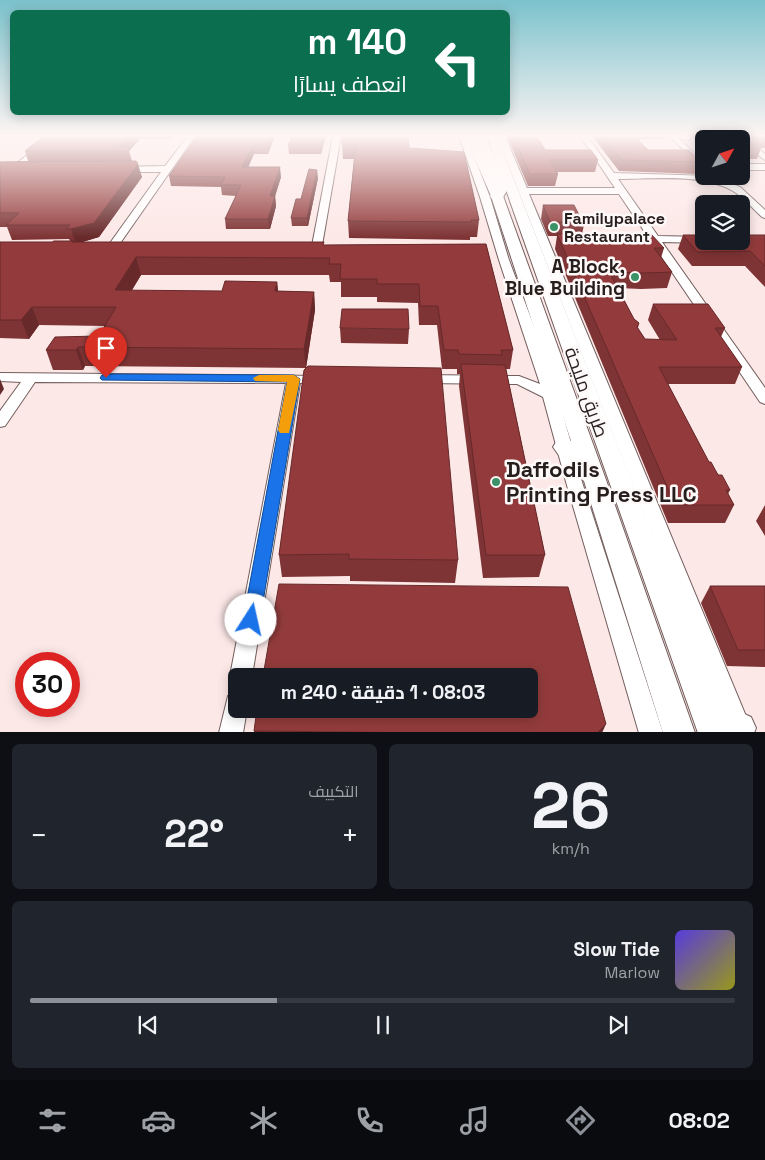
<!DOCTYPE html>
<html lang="ar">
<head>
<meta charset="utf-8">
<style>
  :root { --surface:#171b24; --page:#20242c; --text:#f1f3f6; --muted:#9ea1a6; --line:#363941; --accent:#8c9099 }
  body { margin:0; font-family:"Space Grotesk",Cairo,sans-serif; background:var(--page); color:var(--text); direction:rtl; height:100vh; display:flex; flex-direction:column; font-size:19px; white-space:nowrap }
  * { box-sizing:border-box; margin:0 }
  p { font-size:16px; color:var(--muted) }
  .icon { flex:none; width:28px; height:28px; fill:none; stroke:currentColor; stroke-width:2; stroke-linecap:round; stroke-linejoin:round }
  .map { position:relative; height:732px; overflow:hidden; direction:ltr }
  .details { display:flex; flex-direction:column; gap:12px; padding:12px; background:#0d0f14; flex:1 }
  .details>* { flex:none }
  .guide { position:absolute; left:10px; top:10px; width:500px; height:105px; border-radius:8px; box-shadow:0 2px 12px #0003; direction:rtl; background:#0b6e4f; color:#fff; overflow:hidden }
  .needle { width:32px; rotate:50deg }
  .controls { position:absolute; left:695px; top:130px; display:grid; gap:10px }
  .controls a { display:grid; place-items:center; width:55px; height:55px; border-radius:8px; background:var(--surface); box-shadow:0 2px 12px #0003; font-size:25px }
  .speed { position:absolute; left:15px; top:652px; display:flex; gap:10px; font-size:25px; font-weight:700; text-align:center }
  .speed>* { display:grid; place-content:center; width:65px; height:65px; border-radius:50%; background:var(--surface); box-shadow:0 2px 12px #0003; line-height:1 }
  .speed .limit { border:8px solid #d22; background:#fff; color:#111 }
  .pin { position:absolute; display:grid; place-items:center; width:42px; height:42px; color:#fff; margin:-51px -21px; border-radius:50% 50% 50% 0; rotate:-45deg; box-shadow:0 0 5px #0007 }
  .pin .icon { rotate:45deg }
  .me { position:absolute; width:55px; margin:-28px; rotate:10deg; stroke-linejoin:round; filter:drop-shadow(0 0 4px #0008) }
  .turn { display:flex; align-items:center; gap:18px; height:105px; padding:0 20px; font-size:22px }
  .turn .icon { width:65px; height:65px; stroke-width:2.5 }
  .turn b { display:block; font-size:35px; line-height:42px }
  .big { font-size:38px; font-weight:700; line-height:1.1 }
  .details .card { flex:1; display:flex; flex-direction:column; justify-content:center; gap:8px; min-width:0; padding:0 18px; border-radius:8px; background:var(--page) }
  .details .dial { align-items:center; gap:0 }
  .dial b { font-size:65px; line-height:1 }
  .song { display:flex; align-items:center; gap:15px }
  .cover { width:60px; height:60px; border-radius:8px; background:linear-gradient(135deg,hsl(250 70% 55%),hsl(60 70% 35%)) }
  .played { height:5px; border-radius:2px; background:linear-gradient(90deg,var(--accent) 35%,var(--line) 35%) }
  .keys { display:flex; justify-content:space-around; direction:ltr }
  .heat { display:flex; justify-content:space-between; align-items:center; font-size:28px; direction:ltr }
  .details .tiles { flex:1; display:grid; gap:12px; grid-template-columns:1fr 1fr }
  .card:last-child { grid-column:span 2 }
  .trip { position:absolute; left:228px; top:668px; width:310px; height:50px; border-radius:8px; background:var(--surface); box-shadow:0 2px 12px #0003; font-weight:700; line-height:50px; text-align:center; direction:rtl }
  .tab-bar { display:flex; height:80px; justify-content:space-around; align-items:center; background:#090b0e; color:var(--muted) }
  .tab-bar .icon { width:35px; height:35px }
  .tab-bar .selected { color:var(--accent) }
  .tab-bar b { font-size:22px; color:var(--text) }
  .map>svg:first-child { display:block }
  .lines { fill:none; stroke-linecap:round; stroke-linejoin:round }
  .minor-casing { stroke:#735e5d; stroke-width:2 }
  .major-casing { stroke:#735e5d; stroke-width:2 }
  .highway-casing { stroke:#735e5d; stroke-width:2 }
  .minor { fill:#fff; fill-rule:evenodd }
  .major { fill:#fff; fill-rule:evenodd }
  .highway { fill:#fff; fill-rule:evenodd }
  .wall { fill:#7e3334 }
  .shaded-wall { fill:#67292a }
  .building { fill:#933b3c; stroke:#67292a }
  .route { fill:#1a73e8; stroke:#114b97 }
  .slow { fill:#f59e0b }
  .poi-dot { fill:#3b9266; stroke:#fef9f9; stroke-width:2 }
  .labels { text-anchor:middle; stroke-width:5; stroke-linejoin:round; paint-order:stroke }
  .far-poi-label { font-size:16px; font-weight:bold; fill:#261d1d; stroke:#fef9f9; text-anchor:start }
  .poi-label { font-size:19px; font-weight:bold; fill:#261d1d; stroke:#fef9f9; text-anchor:end }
  .street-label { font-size:19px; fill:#261d1d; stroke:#fef9f9 }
  .near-poi-label { font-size:22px; font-weight:bold; fill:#261d1d; stroke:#fef9f9; text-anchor:start }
</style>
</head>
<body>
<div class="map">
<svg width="765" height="733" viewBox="0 0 765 733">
  <rect width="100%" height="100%" fill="#fce8e7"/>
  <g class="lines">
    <g class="minor-casing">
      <path id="minor" d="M51,136H59L18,171H12V167Z
        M188,136H195L114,252H106L105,250L161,172H122L118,169L119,167L165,166Z
        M333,136H341L321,251L316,254L311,251Z
        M459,136H466L490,197L509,260L550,369L582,482L663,733H639L566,482L543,397L517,384L423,383L418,382L416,379L418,376L423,375L519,376L540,384L499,260L480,197Z
        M497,136H505L527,188H615L580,136H587L614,173L712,176L740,187L765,210V218L762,217C753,209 743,197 733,191C703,173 652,179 618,179L658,236L704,237V241H708L704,243L662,242L765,388V404L760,402L619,194H529L753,733H729Z
        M669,136H676L704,162V169Z
        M683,136H695L689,140H683Z
        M738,137H744L765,154V160L741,143V139H737Z
        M741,164H765V170H741Z
        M0,373L324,376L326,379L324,382L300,383L252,676H236V685L233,684L230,676L286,383L35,382L5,426L0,427V411L21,382L0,381Z
        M236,693V709H247L243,733H219L228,696Z"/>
    </g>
    <g class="major-casing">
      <path id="major" d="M465,136H475L503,196L605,477L695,733H663L584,481L568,468L553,447L556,442L564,439L571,441L491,196Z
        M487,136H497L726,723L729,717L740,712L751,717L756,728L754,733H698Z"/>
    </g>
    <g class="highway-casing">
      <path id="highway" d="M474,136H486L508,189L502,199H492L490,196L494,189Z"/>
    </g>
    <use href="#minor" class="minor"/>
    <use href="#major" class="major"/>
    <use href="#highway" class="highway"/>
  </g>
  <path class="wall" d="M44,136H174L171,139H140L129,151L132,161L142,177L99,237L82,242L324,245L486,244L513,350L510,369H506L545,555L539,577L483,578L459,386L460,374H457V369H442L437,325H419L418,303L377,302V297H341V282H330L329,275H141L131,291H222L277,282L278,291L314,292L315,310L306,368L458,560L455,583L350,581V576L282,577L279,555L306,368L85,366L83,370H53L46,350L99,336L105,326L39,325L29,339L0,338V242H52L70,241L69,239L12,240L7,227H0V162L28,161L25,151Z
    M197,136H275L268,154H254L248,167L281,177L275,196L276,206L270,229H226L225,219L236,196L222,195L221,187L171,186L169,176Z
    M326,136L321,154H289L288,145Z
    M343,136L409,148L479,220L477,237H470V240L349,238L348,221L354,159H343L342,144Z
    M507,136H537L545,150L598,160L595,172H556L558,174L555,186H528Z
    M592,136H664L663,139H638L648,150L702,162L698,174L619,171Z
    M697,136H765V148H761L757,159H741V139H704V144L696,138Z
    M318,178L308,226H292L291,218L301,199Z
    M543,205L584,225L582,234L664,248L661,258L672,272L667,288L641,289L618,288L634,319L639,323L638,328L645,339L660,340L648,320L653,304L725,328L721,337L742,367L735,384H668L709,462L730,490L728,494L734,505L725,523H668L555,249L557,236H548L541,219Z
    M683,235H765V287L745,266H692L678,249Z
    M340,328L409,329L408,344L341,343Z
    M765,505V536L756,521Z
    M710,586H765V667L727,666L701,603Z
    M254,731L602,733H254Z"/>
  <path class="shaded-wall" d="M129,136H139L140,139L129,151L118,147Z
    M271,136H275L268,154L267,145Z
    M323,136H326L321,154L320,145Z
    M253,145L254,154L244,177L242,167Z
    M138,164L142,177L99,237L76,244L71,229Z
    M280,167L281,177L272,206L270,196Z
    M317,170L318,178L308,226L307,218Z
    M275,196L276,206L270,229L268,219Z
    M136,257L141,275L121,309L115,290Z
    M277,282L279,300L275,291Z
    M314,292L315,310L306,368L304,349Z
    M32,307L39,325L29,339L21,320Z
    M78,347L85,366L83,370L76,350Z
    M0,379L4,389L0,395Z
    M606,724L602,733H597Z"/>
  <path class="building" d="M44,136H129L118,147H126L129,151H25Z
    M197,136H271L267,145H253L242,167H280L270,196H275L268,219H225L241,185H221L225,177L169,176Z
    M293,136H323L320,145H288Z
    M343,136H408L409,148L464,152L479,220H471V222L348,221L356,144H342Z
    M513,136H537L545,150H591L598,160H549L558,174H530Z
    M603,136H634L648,150H689L702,162L622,160Z
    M716,136H751L763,144H741V139H720Z
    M757,136H765V140H763Z
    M136,161L138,164L94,223L71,229H66L70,225H6L19,213H0V162Z
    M309,169L317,170L307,218H291L296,199H301Z
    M543,205H574L584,225H573L578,222H550Z
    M650,233L664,248H654L672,272L645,273L609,272L634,319L639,323L637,327L645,339L677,340L653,304H708L725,328H715L742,367H659L709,462H711L718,475H722L730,490H726L734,505H675L557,234Z
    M683,235H704V241H741V235H765V266L750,251L697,252Z
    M54,241H74L72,242H324L323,245L486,244L513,350H501L502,355L459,354L458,350H444L438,306H420L419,284H377V279H340L341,264H329L330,258L136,257L115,290L222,291L225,281L277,282L275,291L314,292L304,349L78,347L76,350H46L55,337L99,336L116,307H32L21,320H0V242H52Z
    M342,309H408L409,329L340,328Z
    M461,364L505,365L545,555H486Z
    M308,366L441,368L458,560L349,559V554L279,555L304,370Z
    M279,584L568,587L606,724L597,733H440L254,731L257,709H529V676H263Z
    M710,586H765V650H738Z"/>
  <linearGradient id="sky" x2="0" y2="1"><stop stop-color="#7bc2cc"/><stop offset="0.57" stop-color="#fef5f4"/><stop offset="1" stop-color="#fef5f4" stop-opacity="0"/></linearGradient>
  <rect width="765" height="238" fill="url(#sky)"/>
  <path class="route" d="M106,374L294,375L300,379L260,620L257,626L251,628L245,626L243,620L287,382L102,380L100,378L102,375Z"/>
  <path class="slow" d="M259,375H294L300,379L289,433H280L278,430L287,382L255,381L253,378Z"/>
  <g class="poi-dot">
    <circle cx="554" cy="227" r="5"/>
    <circle cx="635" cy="277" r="5"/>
    <circle cx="496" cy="482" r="5"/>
  </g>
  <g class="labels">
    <g class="far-poi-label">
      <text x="564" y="224">Familypalace<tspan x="564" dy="18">Restaurant</tspan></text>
    </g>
    <g class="poi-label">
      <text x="625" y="273">A Block,<tspan x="625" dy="22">Blue Building</tspan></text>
    </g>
    <g class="street-label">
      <text transform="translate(587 392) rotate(70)" y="7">طريق مليحة</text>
    </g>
    <g class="near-poi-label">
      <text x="506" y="477">Daffodils<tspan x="506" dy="25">Printing Press LLC</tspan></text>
    </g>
  </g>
</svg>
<div class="controls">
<a><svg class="needle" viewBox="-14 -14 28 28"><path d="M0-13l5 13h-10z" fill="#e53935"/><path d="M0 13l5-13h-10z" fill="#9ea1a6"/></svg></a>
<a><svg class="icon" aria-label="layers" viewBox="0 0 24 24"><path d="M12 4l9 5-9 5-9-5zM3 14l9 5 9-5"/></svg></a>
</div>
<div class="speed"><div class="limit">30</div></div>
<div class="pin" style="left:106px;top:378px;background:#d93025"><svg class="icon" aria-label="arrive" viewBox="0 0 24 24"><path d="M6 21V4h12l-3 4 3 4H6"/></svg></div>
<svg class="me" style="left:251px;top:620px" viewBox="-20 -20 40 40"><circle r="19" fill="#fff"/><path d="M0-13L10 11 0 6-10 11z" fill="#1a73e8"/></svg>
<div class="trip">08:03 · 1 دقيقة · 240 m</div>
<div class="guide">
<div class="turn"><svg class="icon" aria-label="left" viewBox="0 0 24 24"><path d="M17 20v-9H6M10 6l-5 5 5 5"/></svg><div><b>140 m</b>انعطف يسارًا</div></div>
</div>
</div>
<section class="details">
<div class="tiles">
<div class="card dial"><b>26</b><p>km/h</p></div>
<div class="card"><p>التكييف</p>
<div class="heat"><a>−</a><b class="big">22°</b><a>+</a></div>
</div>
<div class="card">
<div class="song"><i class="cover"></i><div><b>Slow Tide</b><p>Marlow</p></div></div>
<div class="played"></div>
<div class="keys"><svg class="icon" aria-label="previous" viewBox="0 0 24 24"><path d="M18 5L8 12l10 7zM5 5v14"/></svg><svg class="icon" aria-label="pause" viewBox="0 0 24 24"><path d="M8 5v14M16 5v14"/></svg><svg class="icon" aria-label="next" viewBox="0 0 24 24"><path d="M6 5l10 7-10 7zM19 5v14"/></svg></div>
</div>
</div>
</section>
<nav class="tab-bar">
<b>08:02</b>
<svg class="icon selected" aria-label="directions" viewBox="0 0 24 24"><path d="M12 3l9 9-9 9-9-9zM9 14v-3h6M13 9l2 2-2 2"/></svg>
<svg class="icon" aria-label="music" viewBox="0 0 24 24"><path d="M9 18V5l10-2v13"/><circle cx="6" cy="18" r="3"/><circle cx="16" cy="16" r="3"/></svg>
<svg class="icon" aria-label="phone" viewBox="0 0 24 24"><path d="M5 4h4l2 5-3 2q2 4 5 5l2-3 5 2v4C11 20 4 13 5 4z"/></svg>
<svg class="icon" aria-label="climate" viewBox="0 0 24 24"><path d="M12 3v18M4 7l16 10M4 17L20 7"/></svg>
<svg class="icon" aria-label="car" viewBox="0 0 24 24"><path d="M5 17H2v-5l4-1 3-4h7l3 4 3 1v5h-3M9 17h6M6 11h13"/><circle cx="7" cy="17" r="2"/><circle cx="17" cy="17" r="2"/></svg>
<svg class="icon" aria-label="filters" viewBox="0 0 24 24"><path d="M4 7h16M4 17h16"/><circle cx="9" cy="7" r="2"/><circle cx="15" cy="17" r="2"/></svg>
</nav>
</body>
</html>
